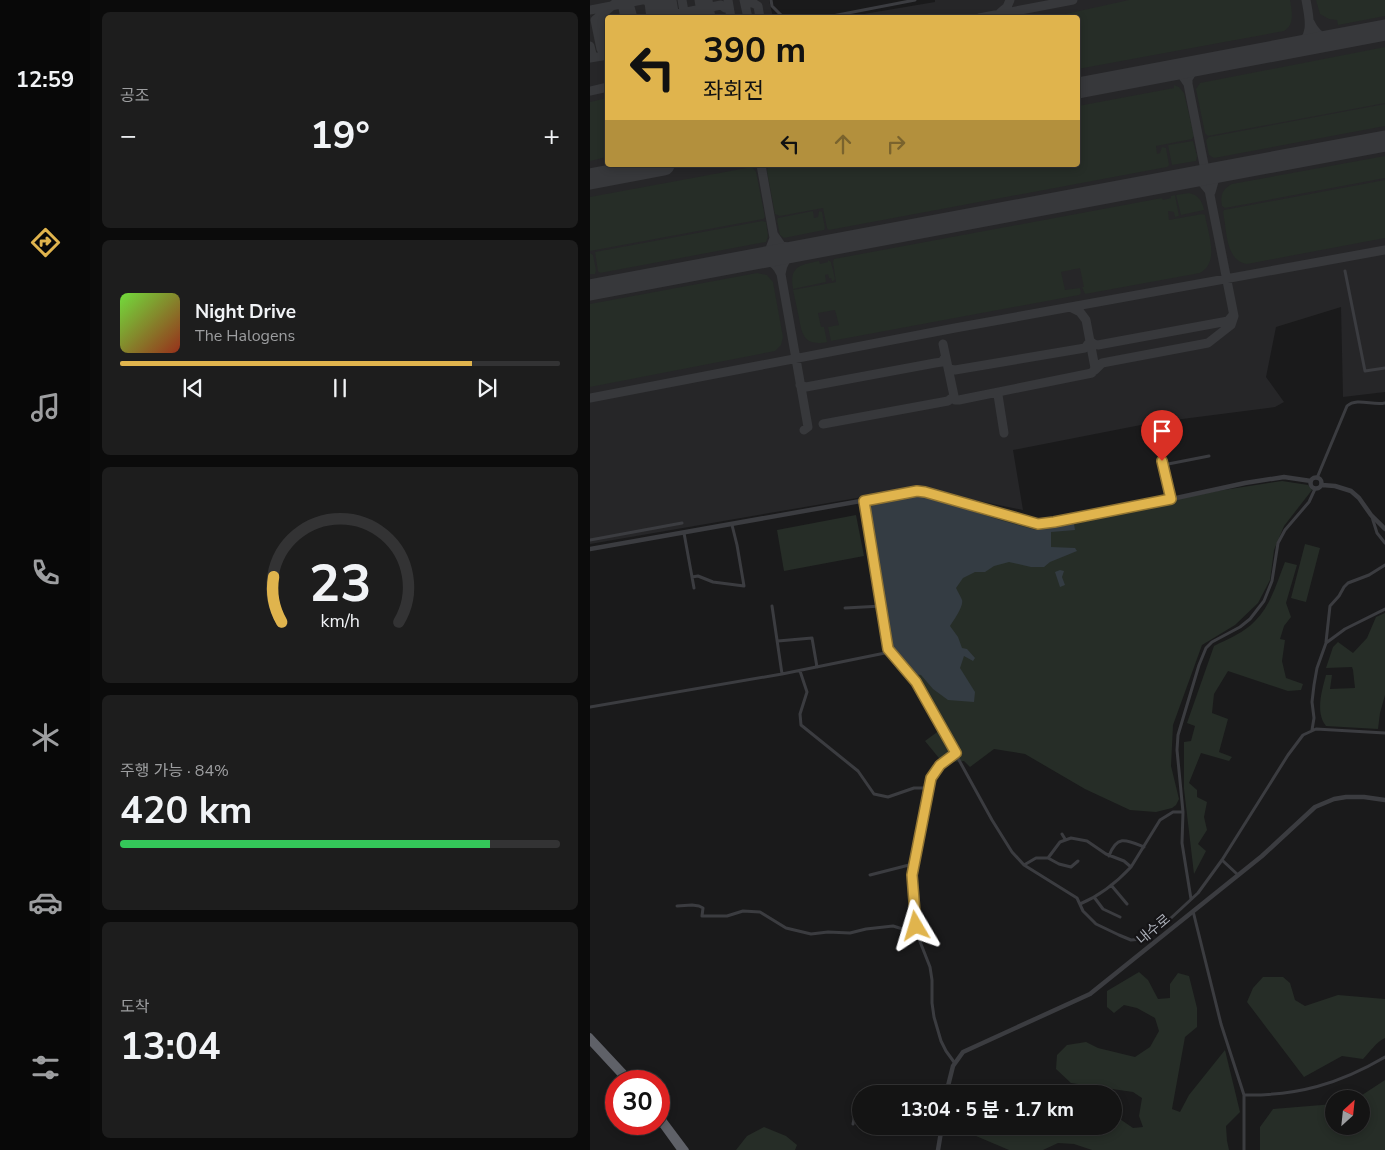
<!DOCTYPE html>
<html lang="ko">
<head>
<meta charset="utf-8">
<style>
  :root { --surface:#141414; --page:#1d1d1d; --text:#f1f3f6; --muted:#9d9ea0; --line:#333334; --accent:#e0b44d }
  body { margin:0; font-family:"Nunito Sans","Noto Sans KR",sans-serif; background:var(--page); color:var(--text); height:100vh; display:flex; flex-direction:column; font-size:19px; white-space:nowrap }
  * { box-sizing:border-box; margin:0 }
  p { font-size:16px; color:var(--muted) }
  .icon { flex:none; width:28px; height:28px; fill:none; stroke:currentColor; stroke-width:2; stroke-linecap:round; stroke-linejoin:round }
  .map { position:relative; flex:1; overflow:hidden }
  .drawer { display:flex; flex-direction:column; gap:12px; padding:12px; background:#0b0b0b; width:500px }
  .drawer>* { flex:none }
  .guide { position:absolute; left:15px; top:15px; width:475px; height:152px; border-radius:5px; box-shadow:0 2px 8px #0003,0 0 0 1px var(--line); background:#e0b44d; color:#111; overflow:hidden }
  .needle { width:32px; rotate:27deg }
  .buttons { position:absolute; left:735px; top:1090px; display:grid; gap:10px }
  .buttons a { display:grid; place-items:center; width:45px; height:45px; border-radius:50%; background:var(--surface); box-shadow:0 2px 8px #0003,0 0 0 1px var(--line); font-size:25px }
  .speed { position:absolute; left:15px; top:1070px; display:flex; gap:10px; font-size:25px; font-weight:700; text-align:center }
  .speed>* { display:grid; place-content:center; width:65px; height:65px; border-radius:50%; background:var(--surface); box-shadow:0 2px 8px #0003,0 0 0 1px var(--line); line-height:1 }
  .speed .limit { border:8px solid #d22; background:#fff; color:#111 }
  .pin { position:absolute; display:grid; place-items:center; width:42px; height:42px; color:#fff; margin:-51px -21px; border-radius:50% 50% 50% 0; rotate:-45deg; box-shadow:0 0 5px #0007 }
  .pin .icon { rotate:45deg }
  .me { position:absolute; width:55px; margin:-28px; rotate:353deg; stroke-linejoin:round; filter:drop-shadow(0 0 4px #0008) }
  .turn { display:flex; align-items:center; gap:18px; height:105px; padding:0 15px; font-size:22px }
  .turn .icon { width:65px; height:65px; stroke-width:2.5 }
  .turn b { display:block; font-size:35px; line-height:42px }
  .lanes { display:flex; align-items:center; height:48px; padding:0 15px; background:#0003; justify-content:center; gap:25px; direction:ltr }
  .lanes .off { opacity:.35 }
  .big { font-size:38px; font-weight:700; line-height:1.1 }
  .drawer .card { flex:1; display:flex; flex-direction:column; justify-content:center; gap:8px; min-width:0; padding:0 18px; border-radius:8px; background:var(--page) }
  .drawer .dial { align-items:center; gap:0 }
  .dial svg { height:130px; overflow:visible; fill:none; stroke:var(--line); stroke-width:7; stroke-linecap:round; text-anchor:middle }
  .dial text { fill:var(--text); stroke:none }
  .song { display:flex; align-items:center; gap:15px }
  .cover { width:60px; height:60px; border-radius:8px; background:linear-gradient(135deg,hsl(100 70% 55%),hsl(10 70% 35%)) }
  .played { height:5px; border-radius:2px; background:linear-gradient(90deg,var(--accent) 80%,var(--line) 80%) }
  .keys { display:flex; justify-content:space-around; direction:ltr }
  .heat { display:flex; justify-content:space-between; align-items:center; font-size:28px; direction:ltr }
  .charge { height:8px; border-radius:4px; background:linear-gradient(90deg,#34c759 84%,var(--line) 0) }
  .trip { position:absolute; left:262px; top:1085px; width:270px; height:50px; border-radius:25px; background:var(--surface); box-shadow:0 2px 8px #0003,0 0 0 1px var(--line); font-weight:700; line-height:50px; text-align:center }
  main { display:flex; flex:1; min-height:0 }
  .dock { display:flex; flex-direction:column; width:90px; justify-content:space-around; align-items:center; background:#080808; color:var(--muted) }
  .dock .icon { width:35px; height:35px }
  .dock .on { color:var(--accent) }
  .dock b { font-size:22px; color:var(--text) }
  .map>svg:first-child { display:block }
  .built { fill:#262628 }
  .green { fill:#262d27 }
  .water { fill:#343c43 }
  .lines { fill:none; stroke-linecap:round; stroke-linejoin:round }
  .taxiway { stroke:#37383b; stroke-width:9 }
  .runway { stroke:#37383b; stroke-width:21 }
  .minor { stroke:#3b3c40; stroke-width:3 }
  .tertiary { stroke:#3b3c40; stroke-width:4.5 }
  .trunk { stroke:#5f6168; stroke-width:5.5 }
  .route-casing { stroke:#927532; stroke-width:12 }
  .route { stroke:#e0b44d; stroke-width:9 }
  .labels { text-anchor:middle; stroke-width:4.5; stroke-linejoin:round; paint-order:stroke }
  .street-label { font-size:14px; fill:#adb1ba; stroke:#151416 }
</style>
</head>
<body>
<main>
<nav class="dock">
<b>12:59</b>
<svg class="icon on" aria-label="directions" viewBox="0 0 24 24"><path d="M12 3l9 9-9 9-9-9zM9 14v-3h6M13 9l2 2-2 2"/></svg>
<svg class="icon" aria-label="music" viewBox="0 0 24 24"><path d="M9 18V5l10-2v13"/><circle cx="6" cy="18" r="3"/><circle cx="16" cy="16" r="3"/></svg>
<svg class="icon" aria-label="phone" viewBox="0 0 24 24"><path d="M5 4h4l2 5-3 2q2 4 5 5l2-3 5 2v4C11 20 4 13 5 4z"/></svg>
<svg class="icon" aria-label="climate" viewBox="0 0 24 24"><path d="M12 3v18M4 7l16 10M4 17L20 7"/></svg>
<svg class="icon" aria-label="car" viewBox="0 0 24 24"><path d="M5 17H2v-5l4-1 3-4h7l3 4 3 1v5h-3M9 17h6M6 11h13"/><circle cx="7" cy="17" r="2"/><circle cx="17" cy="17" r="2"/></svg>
<svg class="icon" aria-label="filters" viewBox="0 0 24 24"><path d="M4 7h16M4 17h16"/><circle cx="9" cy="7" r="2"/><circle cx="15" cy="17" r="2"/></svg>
</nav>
<section class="drawer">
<div class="card"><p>공조</p>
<div class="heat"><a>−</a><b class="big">19°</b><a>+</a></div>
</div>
<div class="card">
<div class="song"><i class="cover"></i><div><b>Night Drive</b><p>The Halogens</p></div></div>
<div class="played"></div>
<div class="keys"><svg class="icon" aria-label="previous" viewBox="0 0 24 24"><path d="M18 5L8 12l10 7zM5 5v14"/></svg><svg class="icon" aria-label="pause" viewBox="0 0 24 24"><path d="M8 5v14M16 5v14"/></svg><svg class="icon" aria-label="next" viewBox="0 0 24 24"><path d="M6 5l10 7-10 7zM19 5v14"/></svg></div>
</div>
<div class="card dial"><svg viewBox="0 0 100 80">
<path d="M14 69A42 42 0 1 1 86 69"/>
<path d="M14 69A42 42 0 0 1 9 41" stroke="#e0b44d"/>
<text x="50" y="56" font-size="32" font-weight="700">23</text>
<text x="50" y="72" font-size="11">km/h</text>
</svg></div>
<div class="card"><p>주행 가능 · 84%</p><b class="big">420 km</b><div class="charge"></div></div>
<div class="card"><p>도착</p><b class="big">13:04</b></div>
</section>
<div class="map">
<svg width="795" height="1150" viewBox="0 0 795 1150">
  <rect width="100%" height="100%" fill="#1a1a1b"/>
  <path class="built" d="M0,0H179L183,17L18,18V165H488V18L256,17L345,2V0H795V392L753,397L751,307L686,327L676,377L694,402L685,407L561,423L423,450L433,510L325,488L0,544Z"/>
  <path class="green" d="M539,0H700C702,11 705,25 694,31L488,69V18L462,17Z
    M726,0H795V16L748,25L747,20L739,19L730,14Z
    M795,47V103L618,136L615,133L606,89L610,83Z
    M584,85L589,87L594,93L604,136L602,139L566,146L567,154L570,153L572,147L576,148L579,165L577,167L239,230L237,228L233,208L190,216L185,214L177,171L179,165H488V106L584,88Z
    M17,98V157L0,161V102Z
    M795,104V126L624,158L619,155L616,140L619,137Z
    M603,141L607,156L606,161L582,165L578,145Z
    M795,156V178L635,208L632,206C630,196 632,189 642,184Z
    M162,167L166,172L175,217L173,219L0,251V197Z
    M795,180V238L657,264C635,261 637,230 633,212L634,210Z
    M599,193C609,195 612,201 614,210L591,215L586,195Z
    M585,195L589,216L585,217L584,212L578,211L579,220L612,214L615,215C618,234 630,262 610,273L495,294L492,287H494L490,268L471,272L475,290L490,288L491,293L489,295L241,341L238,327L249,325L245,310L228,313L231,327H234L237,342C216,346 212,337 209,318C207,309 205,299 203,290L246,282L243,262L244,259L572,198L573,200L581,198V196Z
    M223,211L224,218L228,217L229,211L232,212L235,228L234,230L194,238L190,235L187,220L188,218Z
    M172,221L176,222L178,236L176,242L10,273L8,271L5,252Z
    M0,253L3,255L6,270L5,274H0Z
    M238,260L241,262L245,279L243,281H242L241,278H239L238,274L235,275L236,282L203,289C199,266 210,265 229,261L230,264L238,262Z
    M167,273L177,275L183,282L193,337L191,345L185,351L0,387V304Z
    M692,481L718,485L722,490L694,526L684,550L680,580L668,603L645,625L612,645L583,725L581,766L589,799L586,805L582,808L566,812L540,810L495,789L435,754L404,749L380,767L374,761L353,763L335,741L354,727L301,644L278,505L333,499L354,501L448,528L627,491Z
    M266,515L274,556L194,571L187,530Z
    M715,544L730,548L716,602L701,598Z
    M695,562L707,565L696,603L701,617L694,626L690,639L695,640L692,661L696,678L713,684L711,690L698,691L638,671L624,694L622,713L638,719L629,752L642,757L639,761L611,753L599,783L607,790V797L617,802L614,817L617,830L608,844L616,851L604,874L594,789V742L601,741L605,726L597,723L624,646C638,639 655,632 665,621C681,605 687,582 695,562Z
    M795,613V695L790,713L788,729L736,726C725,713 732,690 736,675H742L740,689L765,688L763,670L762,667L736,668L743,647L748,642L763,653L777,638L786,617Z
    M549,972L558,980L568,999L580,998V984L588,973L599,976L607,1008V1027L595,1037L582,1109L590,1112L599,1095L635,1050L650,1112L636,1126L637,1141L639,1150H502L484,1144L468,1143L453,1150H419L386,1136L370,1134L374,1126H524V1115L543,1128L553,1127L549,1116L552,1098L543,1092L481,1083L466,1069L467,1055L477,1045L496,1042L508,1048L545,1057L560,1047L569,1031L565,1018L547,1008L534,1005L524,1013L517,1007V991Z
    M673,977H693L700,983L705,1000L715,1006L748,995L795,999V1038C786,1042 780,1052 773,1059L752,1056L714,1077L657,1002L663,988Z
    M795,1080V1150H670V1127L683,1109L744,1104V1126H771V1099H766Z
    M174,1127L196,1136L207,1145L205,1150H146L157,1136Z"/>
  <path class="water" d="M327,496L345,499L410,520L446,530L484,524L485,530L461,532V547L485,548L487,551L460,562L454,567H441L419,562L404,566L395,572H385L373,578L366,588C368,592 371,597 372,600C374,606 363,621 360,626L368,637L372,648L377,649L385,658L383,661L374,656L370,668L385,692L384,702L358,700L343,689L331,675L324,674L301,644L278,505Z
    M470,570L474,571L472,577L475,585L470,587L465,572Z"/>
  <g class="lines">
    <path class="taxiway" d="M56,0L59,3L61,18
      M65,0L69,18
      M73,0L75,12L80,15L77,17
      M82,0L85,18
      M92,0L95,17
      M109,0L112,18
      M118,0L121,18
      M138,0L141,18
      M154,0L158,18
      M155,3H163L168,6L170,18
      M13,9L12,12L18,40
      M0,10L52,0
      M410,13L417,7L420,0
      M35,18L33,8L36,3L40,7L43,18
      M67,18L131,5L135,8
      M389,18L483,0
      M720,22C725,33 733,40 745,40
      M0,46L2,54L0,58
      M706,47C725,37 719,17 716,0
      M11,49L5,20L29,0
      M0,58L18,55
      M583,70L592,75L598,84V79L606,66
      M0,91L18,87
      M601,178L611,181L620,192
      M621,192L625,178L635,171
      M184,235L191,245L206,251
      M206,251C197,256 192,264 191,274L218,427L214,430
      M168,258C179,259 187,264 191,274
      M165,259L179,251L184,238L171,165
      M359,369L365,370L495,348L500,341L504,344L508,345L638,321L643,315
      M505,370L512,363L618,343L641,325L644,316L598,84
      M210,385L216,387L345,363L352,362L355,357
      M405,393L408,395L414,433
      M364,396L365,400H369L502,373L505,368L496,320L490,312L482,308
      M0,398L365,328L795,250
      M233,424L358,401L364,396L353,344"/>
    <path class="runway" d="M488,88L795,30
      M0,179L74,165
      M0,290L795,141"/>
    <path class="minor" d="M181,0L182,6L194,18
      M232,18L325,0
      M755,271L775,371L795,368
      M564,423L581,499
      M573,465L619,456
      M727,478L757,406C767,397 783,406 795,403
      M274,501L300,652L326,682L402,820L422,852L434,865L487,898L493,911L506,924L529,935L541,940L552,939L581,918L608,893L632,860L698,755L713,735L726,729L795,733
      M782,517L787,533L795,543
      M94,533L102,577L108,576L123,582L154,586L147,545L142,525
      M0,540L92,523
      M102,577L104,588
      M182,606L192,674
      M255,608L292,606
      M188,641L222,638L227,667
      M736,642L740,606L749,596L754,587L758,583L779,575L795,565
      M210,671L217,692L210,714L211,725L268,771L284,794L298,797L324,788H340
      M0,707L192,674L300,652
      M722,730L724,718L722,702L724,685L727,668L736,643L755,629L795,609
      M593,812L592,843L601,899
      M472,834L475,839
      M519,856C527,834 537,840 554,847
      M458,858L469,864L481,867L488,861
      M632,860L647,874
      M434,865L446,858H458L470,842L481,838L497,841L516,854L534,861L541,867C527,882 509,896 490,904
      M541,867L570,820L583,812H593L587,750L588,735L609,665L616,648L622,642L650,627L660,619L674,601L682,581L688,543L695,530L719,502L725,489
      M280,875L323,864
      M521,885L537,904
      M504,897L513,909L530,917
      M87,906L102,905L109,906L113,908L112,916H137L153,911L170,912L196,928L221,934L238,932L260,933L276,929L303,926L316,930L329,939L340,967L342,980V1003L344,1017L351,1041L356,1051L364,1062
      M603,911L631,1024L654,1095V1150
      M329,938C315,893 325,856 334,812C336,802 338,786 341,777C345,767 357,760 366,753
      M654,1095C707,1096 749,1084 795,1057
      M263,1124L268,1099L271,1095"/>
    <path class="tertiary" d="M720.5 483a5.5 5.5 0 1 1 11 0a5.5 5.5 0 1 1-11 0Z
      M732,485L745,486L761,491L769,498L781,515L795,529
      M0,549L327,491L350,495L448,524L464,523L554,505L655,483L694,477L721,481
      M356,1094L363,1066L373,1052L500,994L672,856L725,807L744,799L756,797H774L795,800
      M348,1150L352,1126"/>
    <path class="trunk" d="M0,1036L42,1081
      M0,1042L36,1081
      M69,1114L96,1150
      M69,1121L90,1150"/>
  </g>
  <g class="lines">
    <g class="route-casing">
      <path id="route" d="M326,926L322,875L341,778L350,765L366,753L326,682L298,649L274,501L327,491L335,492L448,524L464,522L581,499L572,461"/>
    </g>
    <use href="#route" class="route"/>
  </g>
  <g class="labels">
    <g class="street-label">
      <text transform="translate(563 929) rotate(-40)" y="5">내수로</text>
    </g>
  </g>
</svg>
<div class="buttons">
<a><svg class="needle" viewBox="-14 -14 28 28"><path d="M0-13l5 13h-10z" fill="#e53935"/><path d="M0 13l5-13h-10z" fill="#9d9ea0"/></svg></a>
</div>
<div class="speed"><div class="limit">30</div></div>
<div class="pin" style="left:572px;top:461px;background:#d93025"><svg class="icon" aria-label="arrive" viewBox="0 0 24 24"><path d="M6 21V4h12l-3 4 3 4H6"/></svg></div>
<svg class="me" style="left:326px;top:926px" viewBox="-20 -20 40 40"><path d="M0-17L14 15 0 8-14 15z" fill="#e0b44d" stroke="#fff" stroke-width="4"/></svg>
<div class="trip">13:04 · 5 분 · 1.7 km</div>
<div class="guide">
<div class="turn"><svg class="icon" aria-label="left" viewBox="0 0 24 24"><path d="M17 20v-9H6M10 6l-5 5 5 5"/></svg><div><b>390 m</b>좌회전</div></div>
<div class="lanes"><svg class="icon" aria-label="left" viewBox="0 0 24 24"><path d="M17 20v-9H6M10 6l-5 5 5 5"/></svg><svg class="icon off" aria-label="ahead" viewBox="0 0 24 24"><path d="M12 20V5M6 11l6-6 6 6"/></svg><svg class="icon off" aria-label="right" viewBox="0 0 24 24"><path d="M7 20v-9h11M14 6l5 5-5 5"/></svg></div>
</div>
</div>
</main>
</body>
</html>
